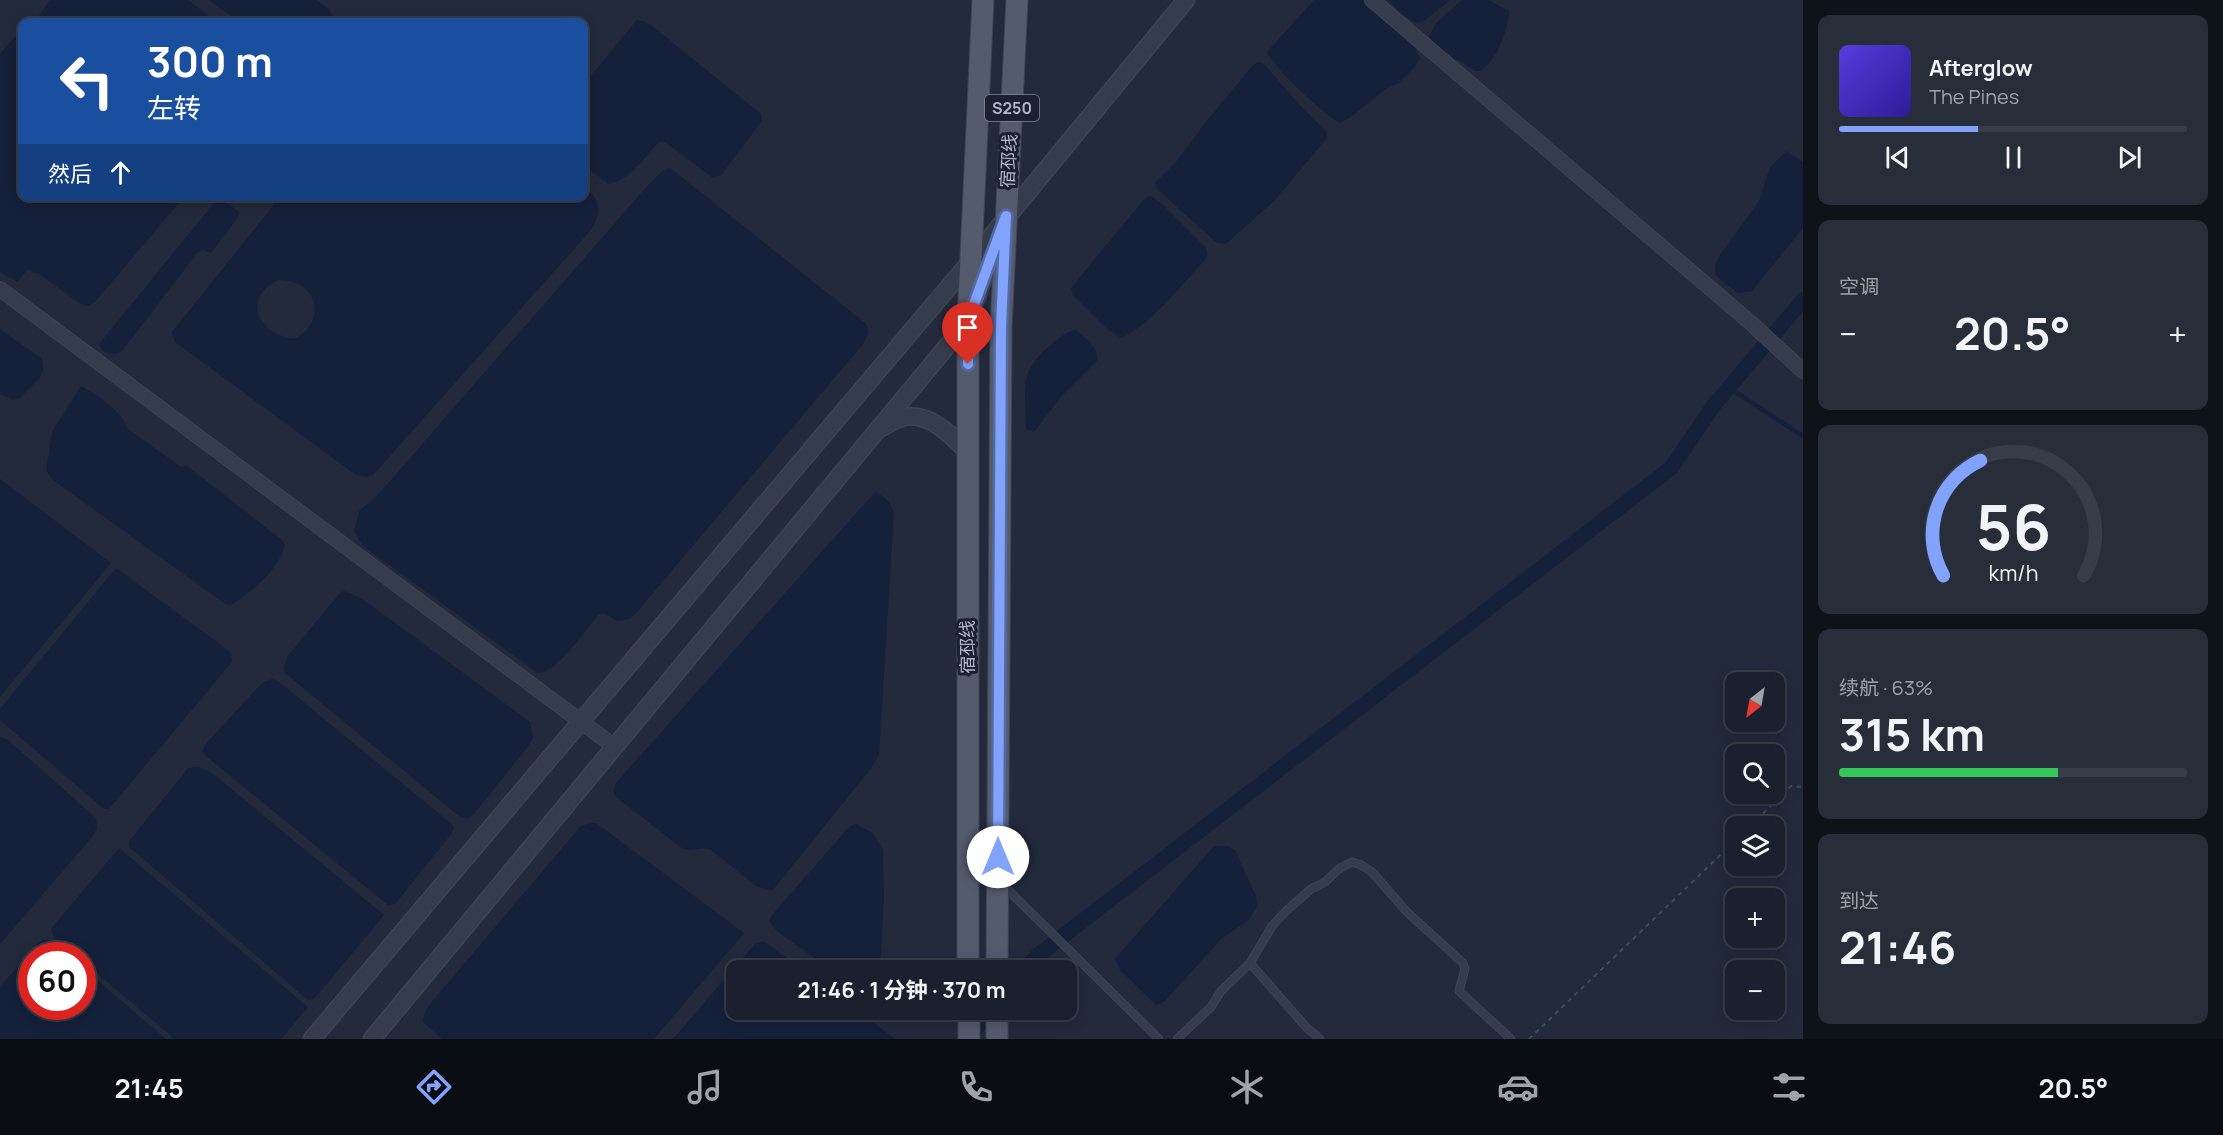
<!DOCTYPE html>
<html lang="zh">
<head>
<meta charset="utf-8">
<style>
  :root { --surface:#1a202d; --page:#272d39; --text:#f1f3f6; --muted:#9fa3aa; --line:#383e49; --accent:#82a3fc }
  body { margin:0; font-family:Manrope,"Noto Sans SC",sans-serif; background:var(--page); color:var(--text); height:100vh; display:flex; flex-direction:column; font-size:22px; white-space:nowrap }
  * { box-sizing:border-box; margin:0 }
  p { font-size:20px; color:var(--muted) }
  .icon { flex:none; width:33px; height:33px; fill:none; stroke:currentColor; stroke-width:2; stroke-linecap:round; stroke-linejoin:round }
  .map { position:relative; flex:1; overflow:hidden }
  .side { display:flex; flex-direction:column; gap:15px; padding:15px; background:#0e1219; width:420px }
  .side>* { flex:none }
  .banner { position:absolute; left:18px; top:18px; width:570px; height:183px; border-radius:12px; box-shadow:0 3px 15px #0003,0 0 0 2px var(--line); background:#1a4fa0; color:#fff; overflow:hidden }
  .needle { width:39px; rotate:211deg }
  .fabs { position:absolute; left:1725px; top:672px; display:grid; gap:12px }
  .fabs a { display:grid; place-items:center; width:60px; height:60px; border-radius:12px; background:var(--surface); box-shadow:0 3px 15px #0003,0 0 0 2px var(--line); font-size:30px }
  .speed { position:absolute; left:18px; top:942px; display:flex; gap:12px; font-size:30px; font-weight:700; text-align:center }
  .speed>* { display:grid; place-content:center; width:78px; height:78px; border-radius:50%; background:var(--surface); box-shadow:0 3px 15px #0003,0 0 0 2px var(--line); line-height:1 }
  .speed .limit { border:9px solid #d22; background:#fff; color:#111 }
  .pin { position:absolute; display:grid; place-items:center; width:51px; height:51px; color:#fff; margin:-62px -26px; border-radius:50% 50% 50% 0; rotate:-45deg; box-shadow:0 0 6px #0007 }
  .pin .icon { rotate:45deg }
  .me { position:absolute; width:66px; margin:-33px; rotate:0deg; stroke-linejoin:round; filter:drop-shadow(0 0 4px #0008) }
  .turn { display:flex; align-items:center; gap:21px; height:126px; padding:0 30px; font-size:27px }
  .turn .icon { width:78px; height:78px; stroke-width:2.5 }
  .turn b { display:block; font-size:42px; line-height:51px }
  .then { display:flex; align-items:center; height:57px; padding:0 30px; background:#0003; gap:12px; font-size:22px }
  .big { font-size:45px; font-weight:700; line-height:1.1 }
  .side .tile { flex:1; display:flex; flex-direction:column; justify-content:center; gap:9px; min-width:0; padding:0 21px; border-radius:12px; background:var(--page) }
  .side .dial { align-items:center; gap:0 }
  .dial svg { height:156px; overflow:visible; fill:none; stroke:var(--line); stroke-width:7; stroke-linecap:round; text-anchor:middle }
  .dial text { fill:var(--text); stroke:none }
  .song { display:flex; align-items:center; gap:18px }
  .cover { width:72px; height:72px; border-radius:9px; background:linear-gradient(135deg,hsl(250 70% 55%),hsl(250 70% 35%)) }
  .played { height:6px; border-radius:3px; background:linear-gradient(90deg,var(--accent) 40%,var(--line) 40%) }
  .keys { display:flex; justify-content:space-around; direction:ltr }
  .heat { display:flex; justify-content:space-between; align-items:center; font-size:33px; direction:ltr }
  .charge { height:9px; border-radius:4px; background:linear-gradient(90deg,#34c759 63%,var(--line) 0) }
  .trip { position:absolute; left:726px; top:960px; width:351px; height:60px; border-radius:12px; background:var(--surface); box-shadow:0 3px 15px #0003,0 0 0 2px var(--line); font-weight:700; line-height:60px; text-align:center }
  .tabs { display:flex; height:96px; justify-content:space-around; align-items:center; background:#0a0d12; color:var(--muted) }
  .tabs .icon { width:42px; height:42px }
  .tabs .selected { color:var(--accent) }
  .tabs b { font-size:27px; color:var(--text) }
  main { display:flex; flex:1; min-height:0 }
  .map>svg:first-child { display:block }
  .water { fill:#15203a; fill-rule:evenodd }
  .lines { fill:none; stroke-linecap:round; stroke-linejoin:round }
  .stream { stroke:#15203a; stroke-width:4.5 }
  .canal { stroke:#15203a; stroke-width:15 }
  .service-casing { stroke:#3f4555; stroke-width:9 }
  .minor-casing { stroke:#3f4555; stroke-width:16 }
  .tertiary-casing { stroke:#3f4555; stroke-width:19 }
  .primary-casing { stroke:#3f4555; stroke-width:23 }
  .path { stroke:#3c5155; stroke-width:2; stroke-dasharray:4.5 4.5; stroke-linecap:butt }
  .service { stroke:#353c4c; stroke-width:7 }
  .minor { stroke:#353c4c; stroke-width:14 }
  .tertiary { stroke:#353c4c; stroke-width:16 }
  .primary { stroke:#535b6c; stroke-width:21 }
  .route-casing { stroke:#546aa4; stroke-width:15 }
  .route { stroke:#82a3fc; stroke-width:10 }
  .labels { text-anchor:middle; stroke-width:6; stroke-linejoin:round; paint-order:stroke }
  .shield { fill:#1b2131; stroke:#848a9b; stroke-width:1.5 }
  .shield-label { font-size:16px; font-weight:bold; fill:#b1b7c8 }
  .street-label { font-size:18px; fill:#b1b7c8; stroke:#1b2131 }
</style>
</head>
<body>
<main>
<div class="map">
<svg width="1803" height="1039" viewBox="0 0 1803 1039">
  <rect width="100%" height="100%" fill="#222a3c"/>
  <path class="water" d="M50,0H188L217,22H40L39,16Z
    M209,0H316L329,9L332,15L331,22H239Z
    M1314,0H1363L1415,48L1420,58L1414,68L1399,83L1387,88L1351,117L1340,123C1322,113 1276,70 1267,52Z
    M1388,0H1450L1424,21L1416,23L1402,14Z
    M1462,0H1488L1509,11C1508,31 1497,59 1481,71H1475L1459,60H1453L1432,43L1429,36L1437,22Z
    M637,20L644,21L651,25L761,114L762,121L721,175L713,178L665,142H659C644,157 631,180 609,184L584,166V84Z
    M22,29V196L184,197L95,302L88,306L81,304L39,274L27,270L17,282L0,272V54Z
    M1258,62L1264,64L1296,101L1326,131L1327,138L1274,201L1226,244L1217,243L1157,189L1155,183L1176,162L1205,123L1253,65Z
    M1786,151L1803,162V228L1752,291L1738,293L1716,276L1715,266L1718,258L1759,201L1770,167Z
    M670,168L859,318L866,324L869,332L863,344L637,612L630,619L617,621L604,613L598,615C586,629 557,673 538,673L363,546L354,531L359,511L377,496L648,185L663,170Z
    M584,187C602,200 602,213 590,231L374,474L367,477L356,475L175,342L172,332L280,197L584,196ZM278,280C317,278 329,322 294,339C258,334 241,299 278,280Z
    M1151,196L1162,204L1206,248L1208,254L1205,260C1183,283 1150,326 1121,338L1106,328L1073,295L1071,288L1146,197Z
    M219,197L239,212L238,217L211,253L203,250L198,252L122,351C113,357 103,354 99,344Z
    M0,329L42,359L43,370L40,378L20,398L13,400L0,394Z
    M1077,330C1086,339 1099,348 1097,361L1060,398L1034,432L1026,429C1026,387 1017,372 1053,343C1061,337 1066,331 1077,330Z
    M81,386C97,395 122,411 128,429L181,467L187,466L282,540L285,545C279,570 250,593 229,606L224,603L53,480L46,470L52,432Z
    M0,479L111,563L0,697Z
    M875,492C885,497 890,501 894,512L879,754L873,766L772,891L756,886L711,850C701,846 694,852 683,849L616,797L613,791L616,783Z
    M116,568L228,650L231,654L232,662L109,809H104L0,720V709Z
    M344,591L361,598L530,722L533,738L529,745L473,815L468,819L460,817L286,674L283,668L287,657L340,593Z
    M272,679L278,681L454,826L452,833L395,904L388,905L206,756L202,751L205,745L262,683Z
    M0,737L8,740L96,818L97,828L92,837L0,944Z
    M194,767L202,768L212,773L384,915L314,999L308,1000L128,846L129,841L182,776L187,769Z
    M591,823H596L744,933L654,1039H442L423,1022L424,1015L430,1004L581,826Z
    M856,824L873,833L883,850L884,899L880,970H831L777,931L769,921L772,915L850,826Z
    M1214,846H1227L1235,850L1256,896L1257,906L1249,920L1221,939L1165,1001L1156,1005L1120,970L1115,959Z
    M119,848L308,1007L281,1039H175L83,962L82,956C70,956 54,941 51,929Z
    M44,940H50L68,955L32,956V1006H82L83,968L166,1039H0V987L39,942Z
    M763,941L804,970H736V1010H857L895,1039H673L755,944Z"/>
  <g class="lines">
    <path class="stream" d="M1729,388L1803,436"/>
    <path class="canal" d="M1025,970L1037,956L1671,468L1714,405L1803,300
      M967,1039L992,1010"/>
    <g class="service-casing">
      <path id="service" d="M1003,885L1159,1039
        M1250,963L1306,1027L1320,1039
        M1177,1039L1211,1007L1221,991L1250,963L1272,926L1286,911L1311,889L1325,882L1340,868L1352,862L1361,865L1372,872L1407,912L1463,963L1465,969L1459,991L1511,1039"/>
    </g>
    <g class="minor-casing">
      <path id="minor" d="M1372,0L1751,323L1803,371
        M0,289L615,747"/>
    </g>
    <g class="tertiary-casing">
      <path id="tertiary" d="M883,427C889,424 897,418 904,417C930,412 952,436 968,452
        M312,1039L970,262L1186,0
        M372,1039L968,321L1000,232"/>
    </g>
    <g class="primary-casing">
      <path id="primary" d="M968,970V321L983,0
        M997,970L1001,327L1017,0
        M969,1010V1039
        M997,1010V1039"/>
    </g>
    <path class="path" d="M1750,826L1791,786L1803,787
      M1529,1039L1736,840"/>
    <use href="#service" class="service"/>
    <use href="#minor" class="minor"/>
    <use href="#tertiary" class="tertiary"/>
    <use href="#primary" class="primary"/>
  </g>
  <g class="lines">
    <g class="route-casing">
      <path id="route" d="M968,364V321L1006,216L1001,327L998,857"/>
    </g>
    <use href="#route" class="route"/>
  </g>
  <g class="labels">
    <rect class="shield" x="985" y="95" width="54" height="26" rx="4.5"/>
    <g class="shield-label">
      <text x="1012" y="114">S250</text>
    </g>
    <g class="street-label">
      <text transform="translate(1009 161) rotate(-87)" y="6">宿邳线</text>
      <text transform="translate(968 647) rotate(-90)" y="6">宿邳线</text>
    </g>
  </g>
</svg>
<div class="fabs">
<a><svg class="needle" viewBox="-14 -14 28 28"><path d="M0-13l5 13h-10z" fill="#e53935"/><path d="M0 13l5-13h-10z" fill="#9fa3aa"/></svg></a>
<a><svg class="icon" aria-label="search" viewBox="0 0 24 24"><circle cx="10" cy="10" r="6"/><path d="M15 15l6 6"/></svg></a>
<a><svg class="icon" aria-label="layers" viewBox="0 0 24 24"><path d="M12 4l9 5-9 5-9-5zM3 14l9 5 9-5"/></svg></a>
<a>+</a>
<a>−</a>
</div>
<div class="speed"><div class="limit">60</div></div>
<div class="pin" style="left:968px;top:364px;background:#d93025"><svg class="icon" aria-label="arrive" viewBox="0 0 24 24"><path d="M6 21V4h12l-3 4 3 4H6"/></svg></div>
<svg class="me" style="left:998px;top:857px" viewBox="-20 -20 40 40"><circle r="19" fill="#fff"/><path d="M0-13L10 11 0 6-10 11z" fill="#82a3fc"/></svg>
<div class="trip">21:46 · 1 分钟 · 370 m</div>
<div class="banner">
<div class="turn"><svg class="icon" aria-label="left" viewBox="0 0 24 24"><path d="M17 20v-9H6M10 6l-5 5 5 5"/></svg><div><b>300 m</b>左转</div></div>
<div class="then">然后<svg class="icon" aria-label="ahead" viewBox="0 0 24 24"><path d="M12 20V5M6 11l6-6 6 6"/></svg></div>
</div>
</div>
<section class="side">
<div class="tile">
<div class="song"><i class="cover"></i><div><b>Afterglow</b><p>The Pines</p></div></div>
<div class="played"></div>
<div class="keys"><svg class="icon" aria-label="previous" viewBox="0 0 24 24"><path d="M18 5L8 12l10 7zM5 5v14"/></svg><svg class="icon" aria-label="pause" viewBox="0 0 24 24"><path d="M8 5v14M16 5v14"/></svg><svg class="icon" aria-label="next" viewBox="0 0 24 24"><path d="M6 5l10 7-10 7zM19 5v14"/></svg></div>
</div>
<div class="tile"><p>空调</p>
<div class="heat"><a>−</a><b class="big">20.5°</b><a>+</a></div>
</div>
<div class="tile dial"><svg viewBox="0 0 100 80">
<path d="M14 69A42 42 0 1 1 86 69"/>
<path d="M14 69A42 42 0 0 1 33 10" stroke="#82a3fc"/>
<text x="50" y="56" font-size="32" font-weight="700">56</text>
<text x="50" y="72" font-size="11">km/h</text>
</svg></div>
<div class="tile"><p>续航 · 63%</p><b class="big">315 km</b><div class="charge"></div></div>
<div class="tile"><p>到达</p><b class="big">21:46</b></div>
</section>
</main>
<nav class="tabs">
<b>21:45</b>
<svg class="icon selected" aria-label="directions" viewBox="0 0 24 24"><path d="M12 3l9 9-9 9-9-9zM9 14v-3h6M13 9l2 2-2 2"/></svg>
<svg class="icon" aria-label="music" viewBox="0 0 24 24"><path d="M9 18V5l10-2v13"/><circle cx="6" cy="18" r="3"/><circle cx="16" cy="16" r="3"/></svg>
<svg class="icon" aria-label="phone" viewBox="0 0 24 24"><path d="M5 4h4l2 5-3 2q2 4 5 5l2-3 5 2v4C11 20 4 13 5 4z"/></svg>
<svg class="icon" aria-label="climate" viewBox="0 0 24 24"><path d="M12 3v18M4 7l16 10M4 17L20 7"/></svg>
<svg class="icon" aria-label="car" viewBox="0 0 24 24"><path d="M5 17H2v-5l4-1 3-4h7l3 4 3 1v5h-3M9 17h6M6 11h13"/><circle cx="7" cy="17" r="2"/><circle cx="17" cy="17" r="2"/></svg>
<svg class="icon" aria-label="filters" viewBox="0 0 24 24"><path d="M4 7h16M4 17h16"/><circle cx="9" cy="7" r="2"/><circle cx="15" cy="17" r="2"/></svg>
<b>20.5°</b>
</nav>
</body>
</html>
